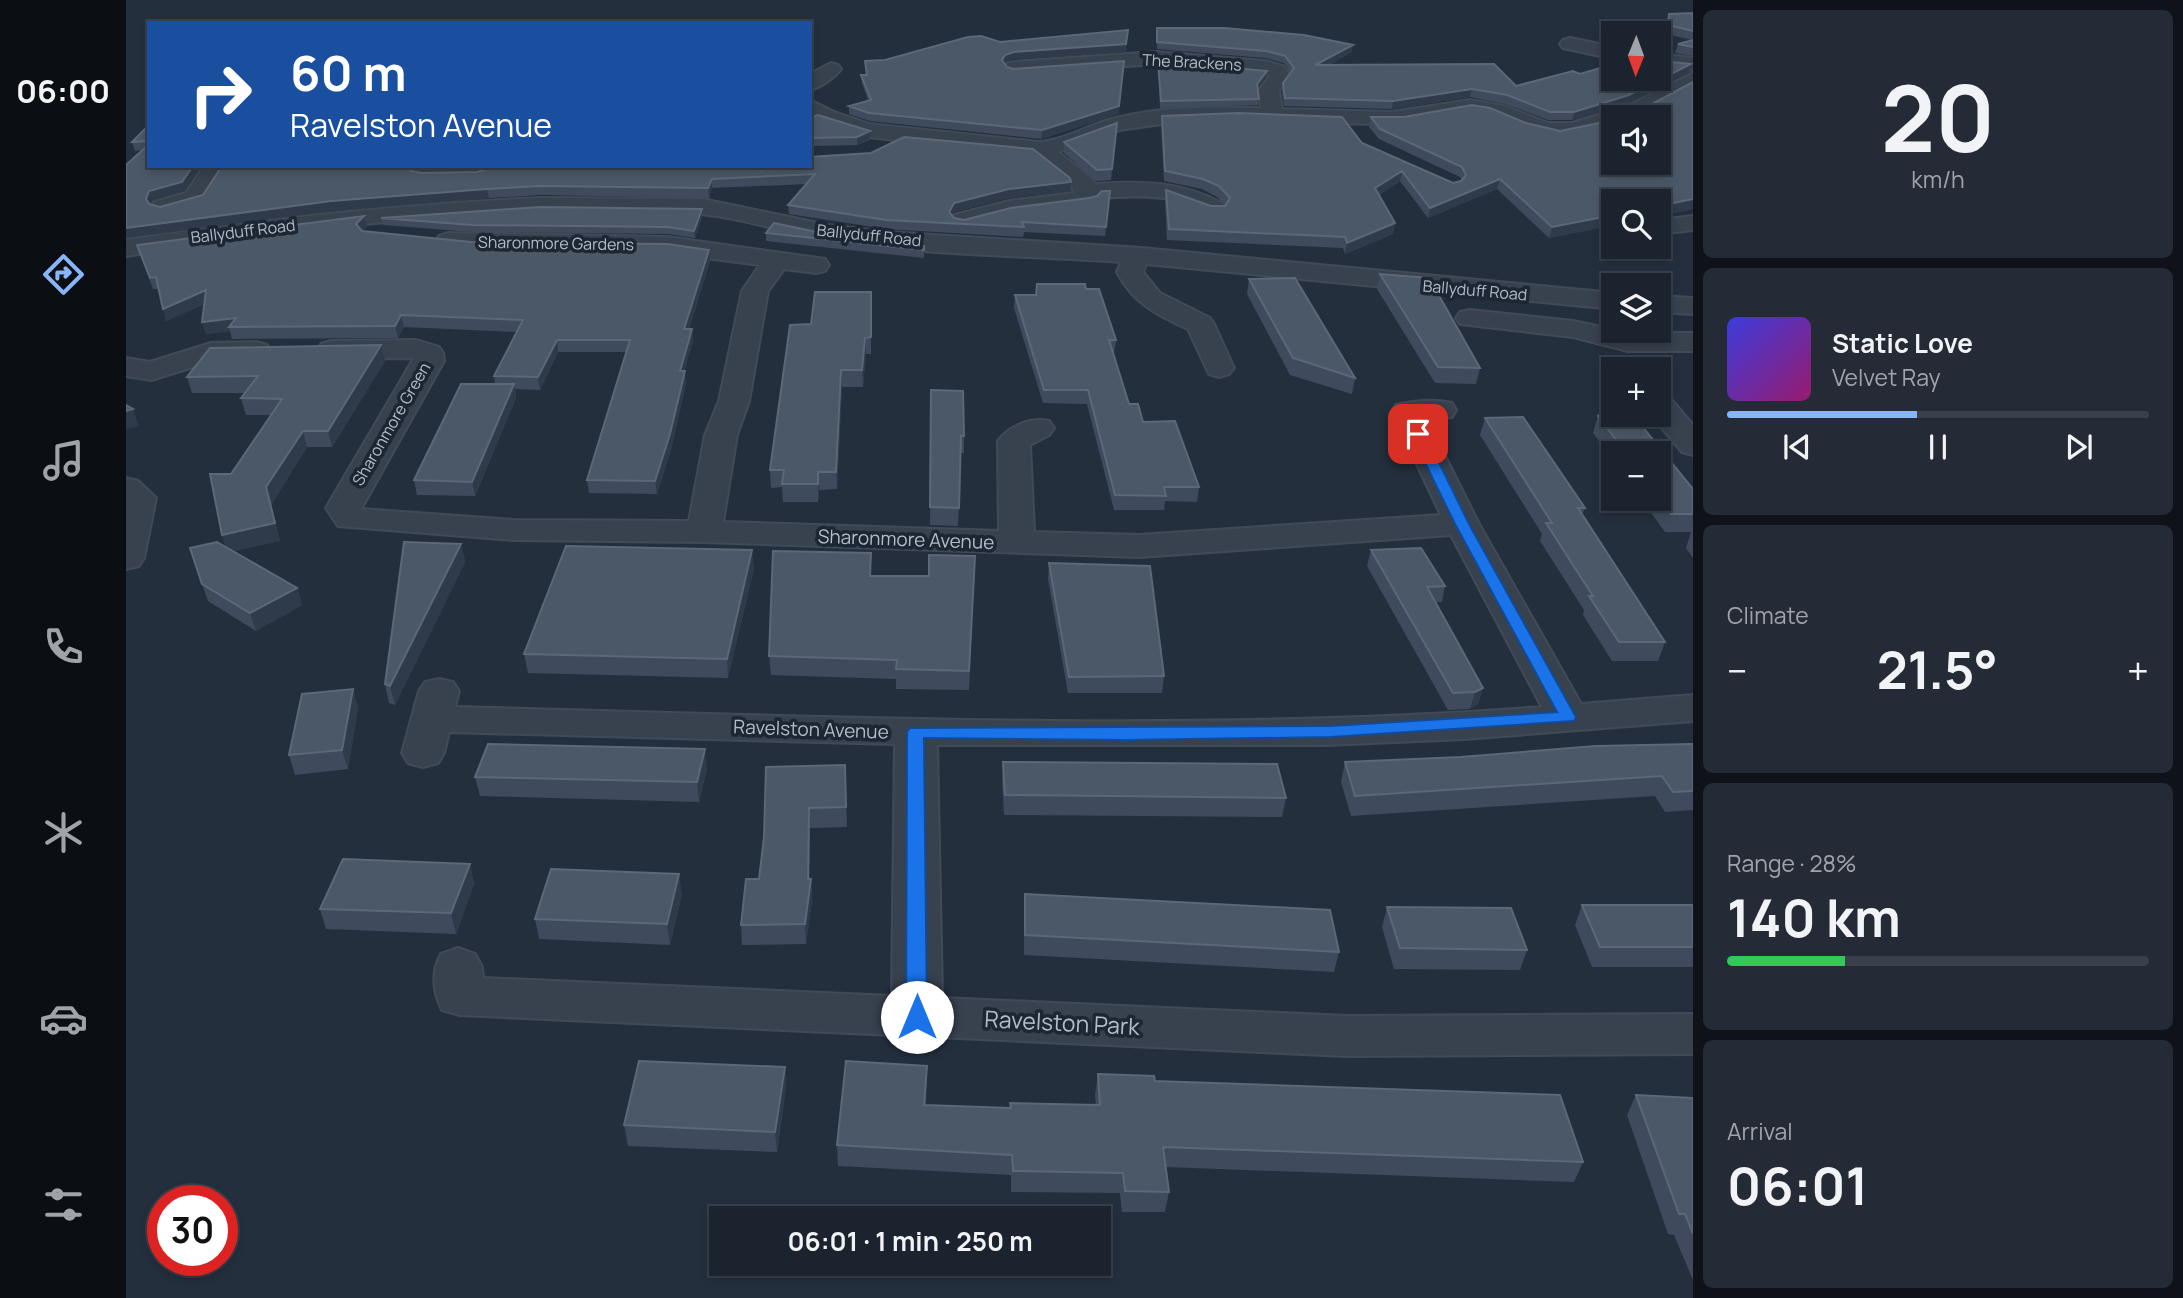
<!DOCTYPE html>
<html lang="en">
<head>
<meta charset="utf-8">
<style>
  :root { --surface:#1b232e; --page:#242b36; --text:#f1f3f6; --muted:#a0a4aa; --line:#39404a; --accent:#8ab4f8 }
  body { margin:0; font-family:Manrope,sans-serif; background:var(--page); color:var(--text); height:100vh; display:flex; flex-direction:column; font-size:26px; white-space:nowrap }
  * { box-sizing:border-box; margin:0 }
  p { font-size:23px; color:var(--muted) }
  .icon { flex:none; width:38px; height:38px; fill:none; stroke:currentColor; stroke-width:2; stroke-linecap:round; stroke-linejoin:round }
  .map { position:relative; flex:1; overflow:hidden }
  .panel { display:flex; flex-direction:column; gap:10px; padding:10px; background:#0f1319; width:490px }
  .panel>* { flex:none }
  .hud { position:absolute; left:21px; top:21px; width:665px; height:147px; border-radius:0px; box-shadow:0 4px 10px #0003,0 0 0 2px var(--line); background:#1a4fa0; color:#fff; overflow:hidden }
  .needle { width:46px; rotate:181deg }
  .controls { position:absolute; left:1475px; top:21px; display:grid; gap:14px }
  .controls a { display:grid; place-items:center; width:70px; height:70px; border-radius:0px; background:var(--surface); box-shadow:0 4px 10px #0003,0 0 0 2px var(--line); font-size:35px }
  .speed { position:absolute; left:21px; top:1185px; display:flex; gap:14px; font-size:35px; font-weight:700; text-align:center }
  .speed>* { display:grid; place-content:center; width:91px; height:91px; border-radius:50%; background:var(--surface); box-shadow:0 4px 10px #0003,0 0 0 2px var(--line); line-height:1 }
  .speed .limit { border:10px solid #d22; background:#fff; color:#111 }
  .pin { position:absolute; display:grid; place-items:center; width:60px; height:60px; color:#fff; margin:-30px; border-radius:14px; box-shadow:0 4px 10px #0006 }
  .me { position:absolute; width:77px; margin:-38px; rotate:0deg; stroke-linejoin:round; filter:drop-shadow(0 0 5px #0008) }
  .turn { display:flex; align-items:center; gap:24px; height:147px; padding:0 28px; font-size:32px }
  .turn .icon { width:91px; height:91px; stroke-width:2.5 }
  .turn b { display:block; font-size:49px; line-height:60px }
  .big { font-size:52px; font-weight:700; line-height:1.1 }
  .panel .widget { flex:1; display:flex; flex-direction:column; justify-content:center; gap:10px; min-width:0; padding:0 24px; border-radius:10px; background:var(--page) }
  .panel .dial { align-items:center; gap:0 }
  .dial b { font-size:91px; line-height:1 }
  .song { display:flex; align-items:center; gap:21px }
  .cover { width:84px; height:84px; border-radius:10px; background:linear-gradient(135deg,hsl(240 70% 55%),hsl(320 70% 35%)) }
  .played { height:7px; border-radius:4px; background:linear-gradient(90deg,var(--accent) 45%,var(--line) 45%) }
  .keys { display:flex; justify-content:space-around; direction:ltr }
  .heat { display:flex; justify-content:space-between; align-items:center; font-size:38px; direction:ltr }
  .charge { height:10px; border-radius:5px; background:linear-gradient(90deg,#34c759 28%,var(--line) 0) }
  .trip { position:absolute; left:583px; top:1206px; width:402px; height:70px; border-radius:0px; background:var(--surface); box-shadow:0 4px 10px #0003,0 0 0 2px var(--line); font-weight:700; line-height:70px; text-align:center }
  main { display:flex; flex:1; min-height:0 }
  .tab-bar { display:flex; flex-direction:column; width:126px; justify-content:space-around; align-items:center; background:#0b0e12; color:var(--muted) }
  .tab-bar .icon { width:49px; height:49px }
  .tab-bar .selected { color:var(--accent) }
  .tab-bar b { font-size:32px; color:var(--text) }
  .map>svg:first-child { display:block }
  .lines { fill:none; stroke-linecap:round; stroke-linejoin:round }
  .minor-casing { stroke:#414a57; stroke-width:4 }
  .minor { fill:#38414e; fill-rule:evenodd }
  .wall { fill:#3f4b5c }
  .shaded-wall { fill:#2f3b4b }
  .building { fill:#4b5868; stroke:#5c6777; stroke-width:2 }
  .route { fill:#1a73e8; stroke:#114b97; stroke-width:2 }
  .labels { text-anchor:middle; stroke-width:7; stroke-linejoin:round; paint-order:stroke }
  .far-street-label { font-size:16px; fill:#b4bcc9; stroke:#1d2633 }
  .street-label { font-size:19px; fill:#b4bcc9; stroke:#1d2633 }
  .near-street-label { font-size:23px; fill:#b4bcc9; stroke:#1d2633 }
</style>
</head>
<body>
<main>
<nav class="tab-bar">
<b>06:00</b>
<svg class="icon selected" aria-label="directions" viewBox="0 0 24 24"><path d="M12 3l9 9-9 9-9-9zM9 14v-3h6M13 9l2 2-2 2"/></svg>
<svg class="icon" aria-label="music" viewBox="0 0 24 24"><path d="M9 18V5l10-2v13"/><circle cx="6" cy="18" r="3"/><circle cx="16" cy="16" r="3"/></svg>
<svg class="icon" aria-label="phone" viewBox="0 0 24 24"><path d="M5 4h4l2 5-3 2q2 4 5 5l2-3 5 2v4C11 20 4 13 5 4z"/></svg>
<svg class="icon" aria-label="climate" viewBox="0 0 24 24"><path d="M12 3v18M4 7l16 10M4 17L20 7"/></svg>
<svg class="icon" aria-label="car" viewBox="0 0 24 24"><path d="M5 17H2v-5l4-1 3-4h7l3 4 3 1v5h-3M9 17h6M6 11h13"/><circle cx="7" cy="17" r="2"/><circle cx="17" cy="17" r="2"/></svg>
<svg class="icon" aria-label="filters" viewBox="0 0 24 24"><path d="M4 7h16M4 17h16"/><circle cx="9" cy="7" r="2"/><circle cx="15" cy="17" r="2"/></svg>
</nav>
<div class="map">
<svg width="1567" height="1298" viewBox="0 0 1567 1298">
  <rect width="100%" height="100%" fill="#242f3e"/>
  <g class="lines">
    <g class="minor-casing">
      <path id="minor" d="M1444,38L1488,47V59L1437,48L1434,44L1437,40Z
        M1030,52L1139,61L1157,66L1164,76L1153,90L1156,109L1266,112L1344,100L1378,106L1422,123H1446L1502,106L1567,73V89L1511,117H1488V126L1432,138L1399,130L1363,115L1344,112L1266,124L1057,121L993,130L932,152L965,178L969,184C1014,181 1057,181 1097,204L1100,209L1097,214C1078,219 1064,203 1045,199C1022,195 998,196 974,198L970,203L962,205L884,215L837,227L828,225L825,220L828,215L883,201L948,193L946,186L908,155L742,137L713,129L684,116V100L708,112L743,124L913,142C940,140 963,124 990,118C1037,106 1086,107 1135,108L1133,90L1144,76L1138,73L1030,64L888,74L881,72L878,68L881,64L888,62Z
        M1533,54L1567,58V70L1533,66Z
        M705,63L712,65L715,69C708,78 695,87 684,90V74Z
        M78,166H101L77,203L37,214L28,212L25,207L28,202L60,193Z
        M289,166H357L364,172L360,177L352,179L297,180L289,178L285,173Z
        M415,198L576,199L702,225L760,232L1016,248L1488,293V309L1020,264L1017,272L1034,293L1084,318L1088,324L1108,368L1103,374L1093,377L1083,374L1062,329C1031,315 1007,303 991,272L995,262C905,256 815,255 725,244C667,236 612,215 554,212C368,205 182,227 0,256V240C138,219 276,204 415,198Z
        M1567,216V230L1533,234V220Z
        M322,233L542,237L699,259L703,265L699,271L690,273L658,269L642,291L623,401L611,435L597,522L873,531L872,441C883,426 905,417 923,421L928,428L923,435L904,445L908,532L1013,535L1315,515L1266,412L1270,405C1288,401 1308,399 1326,403L1330,410L1326,417L1301,420L1353,524L1455,704L1567,695V721L1338,739L1200,745H811L816,998L1221,1016L1567,1014V1054L1221,1056L334,1015L316,1010C307,991 305,972 315,954L332,948L349,954L356,967L357,978L766,996L769,744L323,732L318,753L312,763L297,767L282,763L276,753L293,691L299,682L313,679L327,682L333,691L329,707C691,716 1055,734 1416,707L1325,535L1013,557L578,542L388,540L212,526L200,508L288,358L205,359L195,356L191,350L195,344L205,341L289,340L313,347L317,353L318,361L235,509L388,520L563,521L579,435L593,401L616,291L634,265L542,253L313,246L309,241L313,236Z
        M1533,296L1567,298V314L1533,312Z
        M1344,310L1447,321L1504,333H1567V351H1502L1447,337L1334,324L1330,318L1334,312Z
        M131,342L141,345L145,351L141,357L87,361L25,380L0,376V358L24,362L85,343Z
        M1533,396L1544,398L1567,425V455L1556,452L1525,415H1533Z
        M0,478L12,481L30,498L18,558L13,566L0,569Z"/>
    </g>
    <use href="#minor" class="minor"/>
  </g>
  <path class="wall" d="M1567,13V56L1549,53L1552,44L1567,40L1539,34L1540,23L1543,14Z
    M1031,28L1226,52L1203,65L1390,86L1454,74L1535,61L1563,72L1501,104L1446,120H1422L1379,104L1344,97L1266,109L1158,106L1156,91L1157,83L1164,73L1158,63L1139,58L1031,49Z
    M1000,52L888,59L879,62L878,63L881,67L993,114L915,139L744,121L723,114V106L742,100L736,83L735,75H740L739,61Z
    M1032,61L1141,71L1140,77L1132,88L1133,99L1132,105L1034,108Z
    M1567,82V209L1423,238L1371,189L1302,218L1274,181L1253,195L1269,223L1267,234L1219,254L1217,248L1041,240L1039,201L1040,190L1085,206L1099,205L1091,197L1076,189L1038,181L1035,126L1036,116L1236,143L1327,183L1336,180L1334,177L1253,139L1243,127L1245,117L1400,123L1434,131L1488,120L1515,110Z
    M684,118L744,140L731,145L684,146Z
    M991,123L985,180L970,181L938,153V142Z
    M23,125V166L58,191L26,201L24,204L34,207L285,170L295,173L351,172L359,170L362,168L360,166H684L945,182V191L882,198L827,212L826,216L828,218L838,220L963,198L971,196L984,191L979,236L898,232L897,237L760,229L663,214L662,205L681,184L586,188L583,198L415,195L363,198L207,211L0,238L16,150L9,151L6,142Z
    M576,217L569,238L542,234L347,232L257,225L255,218Z
    M241,227L236,231L345,242L584,261L563,329H566L567,341L558,371L560,383L546,446L531,494L463,493L461,480L500,352H432L414,390L389,389L390,398L349,496L291,495L288,480L369,384L368,376L391,332L278,327L272,338L106,339L104,331L80,334L76,322L78,304L40,321L33,289H27L11,245Z
    M640,233L724,239L798,246V258L640,241Z
    M1254,274L1354,368L1350,384L1309,383L1251,289Z
    M1123,279L1229,378L1226,394L1164,375L1121,294Z
    M960,289L990,340L988,353H987L1003,404L1073,487L1071,502L1039,501L1038,510H988L961,404L917,403L888,308L889,295H910Z
    M745,292V354H740L737,387H716L711,489L693,490L692,502H657L656,487L645,488L644,470L685,324Z
    M259,361L206,447H181L145,505L154,541L107,551L171,588L176,605L130,631L82,601L64,548L99,546L145,415H120L115,398L120,393H66L61,377Z
    M805,390L838,436V453H835L832,526L804,525Z
    M1488,405V415H1507L1567,489V558L1560,548L1565,532H1539L1515,499H1533V453H1488V461L1467,433L1472,416Z
    M1359,418L1459,508L1456,515L1539,642L1532,661H1486L1457,615L1458,610L1414,541L1416,534L1354,435Z
    M335,544L339,562L269,705L263,703L259,684Z
    M1245,550L1319,586L1316,602H1310L1357,688L1352,704L1344,709L1322,710L1241,566Z
    M849,556L843,690L770,689V679L645,675L643,656L746,576H803Z
    M923,563L1038,676L1036,693H942L922,579Z
    M628,568L602,678L402,673L398,654Z
    M227,689L232,708L222,769L169,775L163,755Z
    M1567,744V810L1539,812L1529,796L1225,816L1215,782L1219,762L1335,757Z
    M877,762L1160,798L1156,817L878,815L876,781Z
    M719,765L721,827L684,828V879H685L686,899L680,944L616,945L615,925L633,879L638,837Z
    M581,769L573,802L354,796L349,777Z
    M344,864L348,884L330,934L200,929L194,909Z
    M556,894L544,945L413,939L409,919Z
    M899,894L1213,952L1208,972L898,955V915Z
    M1456,905H1567V967H1466L1449,925Z
    M1261,907L1401,950L1394,970L1268,969L1256,927Z
    M801,1066L800,1105L884,1108L970,1105L969,1095L972,1074L1029,1081L1457,1162L1448,1182L1040,1167L1043,1192L1039,1212H996L994,1193L885,1192V1175L712,1166L711,1145Z
    M659,1067L660,1087L651,1152L502,1146L498,1125Z
    M1510,1095L1567,1098V1280L1548,1235L1542,1234L1501,1115Z"/>
  <path class="shaded-wall" d="M1002,30L1000,52L888,59L879,62L875,68L876,60L879,55L888,52Z
    M1227,45L1226,52L1188,73L1189,65Z
    M998,61L993,114L915,139L916,130Z
    M1565,64L1563,72L1501,104L1446,120L1448,112Z
    M1141,71L1140,77L1130,90L1131,84Z
    M1346,89L1344,97L1266,109L1267,101Z
    M744,131V140L731,145V137Z
    M67,166H76L58,191L26,201L23,208L20,199L23,191Z
    M1276,171L1274,181L1247,198L1249,188Z
    M586,179V188L583,198L582,188Z
    M1374,179L1371,189L1302,218L1304,208Z
    M945,182V191L882,198L827,212L823,221V212L828,203L883,189Z
    M361,189L363,198L207,211L0,238V228L205,201Z
    M1567,199V209L1533,216V206Z
    M576,209V217L569,238L568,231Z
    M1488,215V225L1423,238L1426,227Z
    M238,216L241,227L232,235L230,224Z
    M1269,223L1267,234L1219,254L1221,243Z
    M583,250L584,261L559,341L558,329Z
    M80,290L84,302L40,321L37,309Z
    M275,315L278,327L272,338L269,326Z
    M110,318L103,327L104,331L80,334L76,322Z
    M566,329L567,341L555,383L554,371Z
    M739,338L740,354L737,387L736,370Z
    M431,340L432,352L414,390L412,377Z
    M255,345L259,361L206,447L202,431Z
    M715,370L716,387L711,489L710,472Z
    M559,371L560,383L546,446L531,494L529,481Z
    M388,384L390,398L349,496L346,482Z
    M7,409L13,426L0,429V411Z
    M177,431L181,447L145,505L154,541L101,552L96,535L140,487Z
    M692,472L693,490L692,502Z
    M335,544L339,562L269,705L264,686Z
    M626,550L628,568L602,678L601,659Z
    M171,588L176,605L130,631L124,613Z
    M1357,688L1352,704L1344,709L1349,692Z
    M227,689L232,708L222,769L216,750Z
    M579,749L581,769L573,802L571,782Z
    M683,808L684,890L685,879L686,899L680,944L679,924L682,879Z
    M344,864L348,884L330,934L325,913Z
    M553,874L556,894L544,945L541,924Z
    M659,1067L660,1087L651,1152L649,1132Z"/>
  <path class="building" d="M1567,13V31L1542,25L1543,14Z
    M1031,28H1098L1178,35L1227,45L1189,65L1368,64L1390,86L1447,71L1454,74L1488,64V79H1533V53L1535,61L1565,64L1503,95L1448,112H1424L1381,95L1346,89L1267,101L1159,98L1157,83L1168,68L1159,56L1140,51L1031,42Z
    M1002,30L1000,44L888,52L879,55L876,60L881,67L888,69L998,61L993,106L916,130L743,113L723,106L745,100L735,75H741L739,61L759,60L842,37L855,36L874,42Z
    M1567,40V47L1552,44Z
    M1032,61L1141,71L1131,84L1133,99L1035,101Z
    M1567,82V199L1533,206V201H1488V215L1426,227L1374,179L1304,208L1276,171L1249,188L1269,223L1221,243L1219,237L1043,229L1040,190L1085,206H1099L1104,198L1093,186L1077,179L1039,171L1036,116L1113,113L1216,117L1236,143L1327,183L1335,181L1340,175L1336,167L1254,129L1245,117H1278L1346,105L1364,108L1400,123L1434,131L1488,120V163H1533V117H1492L1493,110H1515Z
    M692,115L744,131L731,137L684,138V118Z
    M991,123L986,169L971,170L938,142Z
    M23,125V141L6,142Z
    M778,137L907,149L944,178L945,182L883,189L828,203L823,212L828,218L838,220L885,208L963,198L971,196L976,191H984L980,227L896,222L898,227L760,220L662,205L689,174L586,179L582,188L414,186L361,189L205,201L0,228V165L23,144V166H67L56,182L23,191L20,199L23,204L34,207L77,195L96,166H282L285,171L295,173L351,172L359,170L363,166H684V157L745,153Z
    M414,207L576,209L568,231L541,227L346,225L255,218Z
    M238,216L230,224L236,231L345,242L541,244L583,250L558,329H566L554,371H559L544,434L529,481L461,480L504,340H431L412,377L368,376L397,320L275,315L269,326L103,327L110,318L76,322L80,290L37,309L30,277L24,278L11,245Z
    M648,223L724,239L798,246V250L640,233Z
    M1254,274L1303,278L1354,368L1312,367Z
    M1169,278L1229,378L1167,358L1123,279Z
    M911,284H959L960,289H973L990,340H983L1003,404H1012L1017,422L1049,421L1073,487H1038L1040,496L989,495L962,390H918L889,295H910Z
    M689,292H745V337L739,338L736,370H715L710,472H692V484H656L658,470H644L664,325L685,324Z
    M255,345L202,431H177L140,487L149,523L96,535L84,474H105L156,399L115,398L132,376L61,377L84,348Z
    M335,384H388L346,482L288,480Z
    M805,390L837,391L838,436H835L833,508L804,507Z
    M0,405L7,409L0,411Z
    M1488,405V415H1507L1567,489V514H1545L1533,498V453H1500L1472,416Z
    M1397,417L1459,508H1452L1539,642H1493L1463,596H1467L1420,523H1426L1359,418Z
    M91,542L171,588L124,613L76,584L64,548Z
    M278,542L335,544L264,686L259,684Z
    M440,546L626,550L601,659L398,654Z
    M1295,548L1319,586L1301,587L1357,688L1349,692L1327,693L1245,550Z
    M647,551L745,553L744,576H803V555L849,556L843,671L770,669L771,660L643,656Z
    M923,563L1024,566L1038,676L943,677Z
    M227,689L216,750L163,755L176,694Z
    M362,744L579,749L571,782L349,777Z
    M1567,744V791L1547,792L1536,776L1229,796L1219,762L1335,757L1470,746Z
    M877,762L1151,764L1160,798L879,795Z
    M719,765L720,807L683,808L682,879H685L679,924L615,925L620,879H633L638,837L640,767Z
    M217,859L344,864L325,913L194,909Z
    M425,869L553,874L541,924L409,919Z
    M899,894L1204,910L1213,952L899,935Z
    M1456,905H1567V947H1474Z
    M1261,907L1385,908L1401,950L1274,948Z
    M513,1061L659,1067L649,1132L498,1125Z
    M720,1061L801,1066L798,1105L885,1108L884,1103L974,1105L972,1074L1028,1076L1029,1081L1434,1095L1457,1162L1037,1147L1043,1192L999,1191L997,1173L887,1171L886,1155L711,1145Z
    M1510,1095L1567,1098V1234L1559,1214H1553Z"/>
  <path class="route" d="M1292,430L1299,434L1343,524L1450,717L1448,721L1205,737L1000,740L798,738L801,1017L798,1022L791,1025L783,1022L780,1017L781,732L784,728L1205,726L1431,712L1329,524L1285,434Z"/>
  <g class="labels">
    <g class="far-street-label">
      <text transform="translate(1066 62) rotate(3)" y="6">The Brackens</text>
      <text transform="translate(117 231) rotate(-7)" y="6">Ballyduff Road</text>
      <text transform="translate(743 235) rotate(6)" y="6">Ballyduff Road</text>
      <text transform="translate(430 243) rotate(1)" y="6">Sharonmore Gardens</text>
      <text transform="translate(1349 290) rotate(5)" y="6">Ballyduff Road</text>
      <text transform="translate(265 424) rotate(-60)" y="6">Sharonmore Green</text>
    </g>
    <g class="street-label">
      <text transform="translate(780 539) rotate(2)" y="7">Sharonmore Avenue</text>
      <text transform="translate(685 729) rotate(2)" y="7">Ravelston Avenue</text>
    </g>
    <g class="near-street-label">
      <text transform="translate(936 1023) rotate(3)" y="8">Ravelston Park</text>
    </g>
  </g>
</svg>
<div class="controls">
<a><svg class="needle" viewBox="-14 -14 28 28"><path d="M0-13l5 13h-10z" fill="#e53935"/><path d="M0 13l5-13h-10z" fill="#a0a4aa"/></svg></a>
<a><svg class="icon" aria-label="sound" viewBox="0 0 24 24"><path d="M4 9h4l5-4v14l-5-4H4zM17 9q2 3 0 6"/></svg></a>
<a><svg class="icon" aria-label="search" viewBox="0 0 24 24"><circle cx="10" cy="10" r="6"/><path d="M15 15l6 6"/></svg></a>
<a><svg class="icon" aria-label="layers" viewBox="0 0 24 24"><path d="M12 4l9 5-9 5-9-5zM3 14l9 5 9-5"/></svg></a>
<a>+</a>
<a>−</a>
</div>
<div class="speed"><div class="limit">30</div></div>
<div class="pin" style="left:1292px;top:434px;background:#d93025"><svg class="icon" aria-label="arrive" viewBox="0 0 24 24"><path d="M6 21V4h12l-3 4 3 4H6"/></svg></div>
<svg class="me" style="left:791px;top:1017px" viewBox="-20 -20 40 40"><circle r="19" fill="#fff"/><path d="M0-13L10 11 0 6-10 11z" fill="#1a73e8"/></svg>
<div class="trip">06:01 · 1 min · 250 m</div>
<div class="hud">
<div class="turn"><svg class="icon" aria-label="right" viewBox="0 0 24 24"><path d="M7 20v-9h11M14 6l5 5-5 5"/></svg><div><b>60 m</b>Ravelston Avenue</div></div>
</div>
</div>
<section class="panel">
<div class="widget dial"><b>20</b><p>km/h</p></div>
<div class="widget">
<div class="song"><i class="cover"></i><div><b>Static Love</b><p>Velvet Ray</p></div></div>
<div class="played"></div>
<div class="keys"><svg class="icon" aria-label="previous" viewBox="0 0 24 24"><path d="M18 5L8 12l10 7zM5 5v14"/></svg><svg class="icon" aria-label="pause" viewBox="0 0 24 24"><path d="M8 5v14M16 5v14"/></svg><svg class="icon" aria-label="next" viewBox="0 0 24 24"><path d="M6 5l10 7-10 7zM19 5v14"/></svg></div>
</div>
<div class="widget"><p>Climate</p>
<div class="heat"><a>−</a><b class="big">21.5°</b><a>+</a></div>
</div>
<div class="widget"><p>Range · 28%</p><b class="big">140 km</b><div class="charge"></div></div>
<div class="widget"><p>Arrival</p><b class="big">06:01</b></div>
</section>
</main>
</body>
</html>
